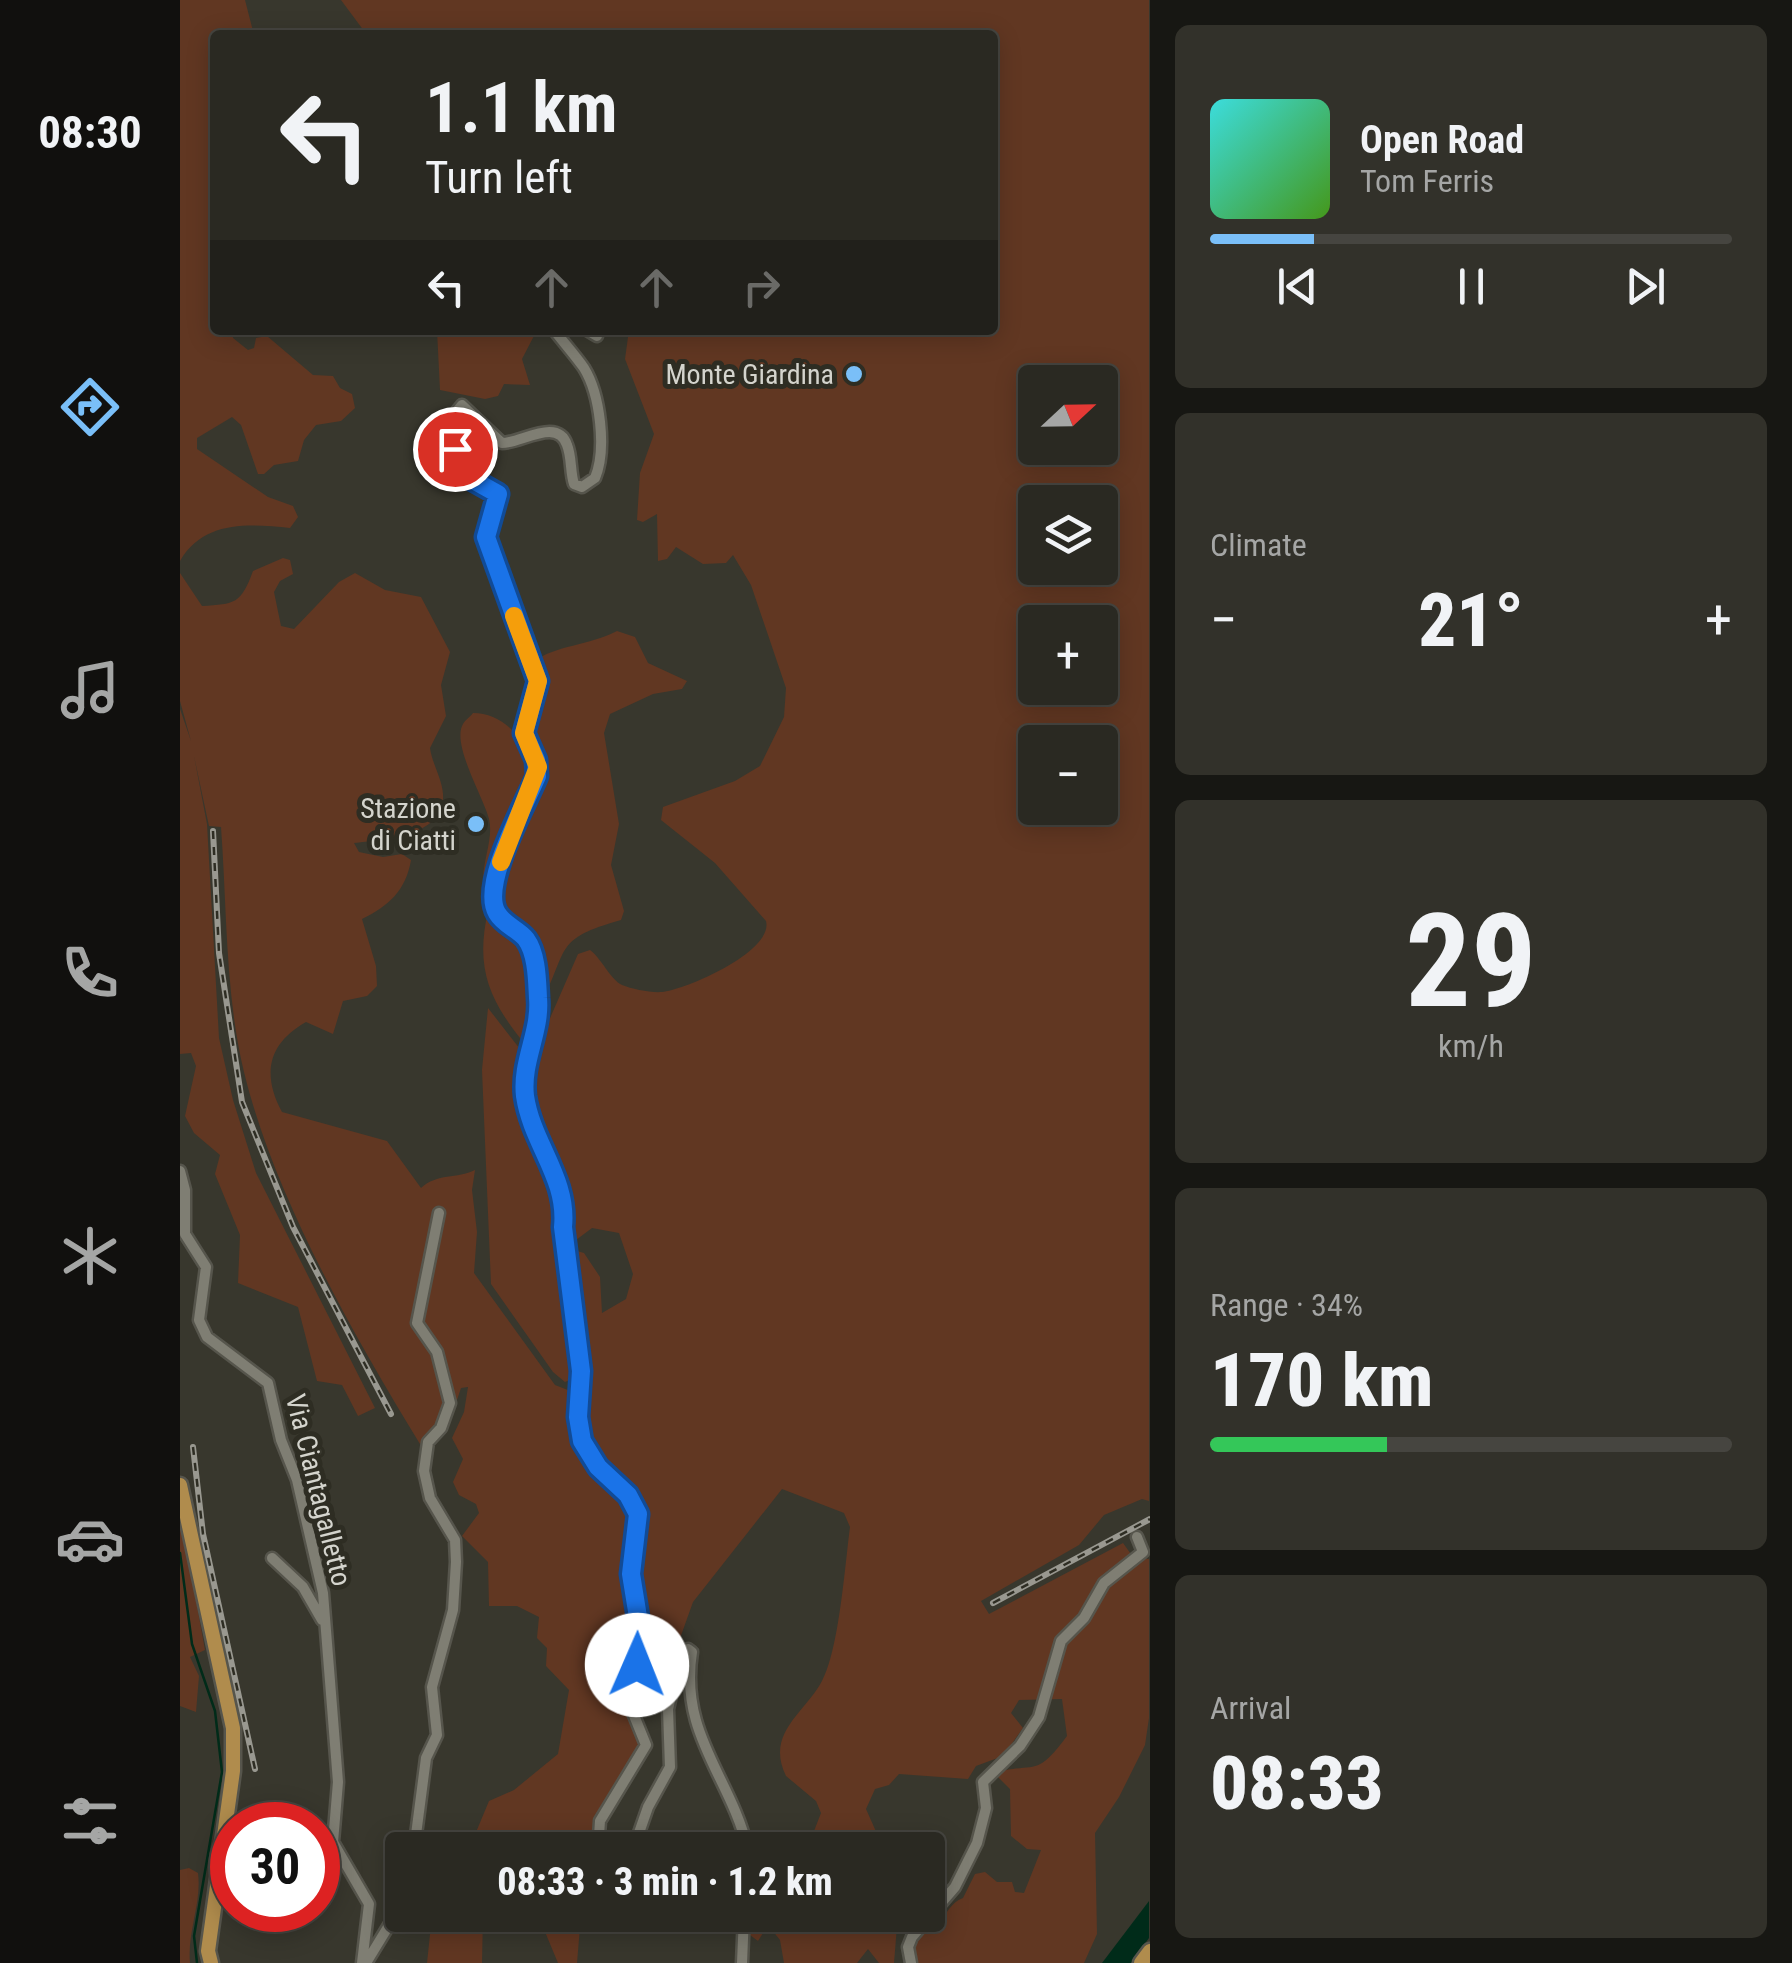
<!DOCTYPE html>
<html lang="en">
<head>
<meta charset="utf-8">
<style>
  :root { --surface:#2a2922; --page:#32312a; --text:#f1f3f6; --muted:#a5a6a5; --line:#464540; --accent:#7abff8 }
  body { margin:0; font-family:"Roboto Condensed",sans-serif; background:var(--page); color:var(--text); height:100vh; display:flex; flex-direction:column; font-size:38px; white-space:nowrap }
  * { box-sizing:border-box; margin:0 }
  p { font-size:32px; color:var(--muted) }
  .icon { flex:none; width:55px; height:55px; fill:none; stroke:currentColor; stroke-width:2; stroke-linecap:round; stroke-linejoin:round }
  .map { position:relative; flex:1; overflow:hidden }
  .panel { display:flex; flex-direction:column; gap:25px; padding:25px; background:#171713; width:642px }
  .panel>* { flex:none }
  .guide { position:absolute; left:30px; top:30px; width:788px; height:305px; border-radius:10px; box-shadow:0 5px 25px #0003,0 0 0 2px var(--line); background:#2a2922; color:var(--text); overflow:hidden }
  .needle { width:65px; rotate:68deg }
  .buttons { position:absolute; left:838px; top:365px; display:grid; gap:20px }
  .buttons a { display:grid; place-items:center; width:100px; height:100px; border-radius:10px; background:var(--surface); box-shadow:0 5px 25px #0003,0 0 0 2px var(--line); font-size:50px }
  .speed { position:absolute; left:30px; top:1802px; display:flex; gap:20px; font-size:50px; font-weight:700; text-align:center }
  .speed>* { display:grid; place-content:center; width:130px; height:130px; border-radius:50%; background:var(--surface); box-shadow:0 5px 25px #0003,0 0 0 2px var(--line); line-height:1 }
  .speed .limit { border:15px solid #d22; background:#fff; color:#111 }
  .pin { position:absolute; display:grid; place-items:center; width:85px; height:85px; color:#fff; margin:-42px; border:5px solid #fff; border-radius:50%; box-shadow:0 2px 10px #0007 }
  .me { position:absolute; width:110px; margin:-55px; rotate:1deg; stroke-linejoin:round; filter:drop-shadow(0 0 8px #0008) }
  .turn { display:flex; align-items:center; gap:35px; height:210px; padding:0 50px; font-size:45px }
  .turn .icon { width:130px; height:130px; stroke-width:2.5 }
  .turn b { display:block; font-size:70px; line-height:85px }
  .lanes { display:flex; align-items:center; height:95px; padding:0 50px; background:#0003; justify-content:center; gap:50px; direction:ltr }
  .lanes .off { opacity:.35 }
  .big { font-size:75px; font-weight:800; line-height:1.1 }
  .panel .widget { flex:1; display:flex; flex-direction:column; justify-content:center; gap:15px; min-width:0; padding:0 35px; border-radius:15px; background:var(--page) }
  .panel .dial { align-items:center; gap:0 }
  .dial b { font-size:130px; line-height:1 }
  .song { display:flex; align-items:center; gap:30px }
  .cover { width:120px; height:120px; border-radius:15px; background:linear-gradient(135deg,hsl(180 70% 55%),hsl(100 70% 35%)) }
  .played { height:10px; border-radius:5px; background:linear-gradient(90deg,var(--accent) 20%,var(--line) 20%) }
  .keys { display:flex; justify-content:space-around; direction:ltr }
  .heat { display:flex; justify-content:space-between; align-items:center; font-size:55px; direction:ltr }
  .charge { height:15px; border-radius:8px; background:linear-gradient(90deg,#34c759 34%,var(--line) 0) }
  .trip { position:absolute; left:205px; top:1832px; width:560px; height:100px; border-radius:10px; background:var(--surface); box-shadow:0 5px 25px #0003,0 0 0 2px var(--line); font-weight:800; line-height:100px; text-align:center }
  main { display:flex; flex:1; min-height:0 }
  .menu { display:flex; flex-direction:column; width:180px; justify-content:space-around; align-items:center; background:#11100e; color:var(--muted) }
  .menu .icon { width:70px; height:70px }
  .menu .on { color:var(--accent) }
  .menu b { font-size:45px; color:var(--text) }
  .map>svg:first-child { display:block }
  .green { fill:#613722; fill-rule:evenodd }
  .water { fill:#002b19 }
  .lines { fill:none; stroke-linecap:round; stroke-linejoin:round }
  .stream { stroke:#002b19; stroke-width:2.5 }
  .minor-casing { stroke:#56554c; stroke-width:15 }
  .major-casing { stroke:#56554c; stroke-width:19 }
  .minor { stroke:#7f7e73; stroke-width:10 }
  .major { stroke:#b08c4d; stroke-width:14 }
  .rail-casing { stroke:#999890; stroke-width:6 }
  .rail { stroke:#2e2d23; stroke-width:2.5; stroke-dasharray:8; stroke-linecap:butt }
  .route-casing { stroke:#114b97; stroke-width:25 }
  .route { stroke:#1a73e8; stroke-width:18 }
  .slow { stroke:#f59e0b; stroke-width:18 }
  .poi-dot { fill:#7abff8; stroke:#2e2d23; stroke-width:4 }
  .labels { text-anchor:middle; stroke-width:10; stroke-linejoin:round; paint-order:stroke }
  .poi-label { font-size:28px; fill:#d4d4cd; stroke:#2e2d23; text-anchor:end }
  .street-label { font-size:28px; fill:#d4d4cd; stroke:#2e2d23 }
</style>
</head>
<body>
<main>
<nav class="menu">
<b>08:30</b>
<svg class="icon on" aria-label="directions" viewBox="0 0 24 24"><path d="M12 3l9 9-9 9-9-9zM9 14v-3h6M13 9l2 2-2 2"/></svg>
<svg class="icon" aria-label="music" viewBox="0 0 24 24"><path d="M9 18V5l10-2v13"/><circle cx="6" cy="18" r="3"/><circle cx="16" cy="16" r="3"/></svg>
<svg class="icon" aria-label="phone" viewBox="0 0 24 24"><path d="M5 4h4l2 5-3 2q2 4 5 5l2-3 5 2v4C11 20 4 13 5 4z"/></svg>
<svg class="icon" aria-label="climate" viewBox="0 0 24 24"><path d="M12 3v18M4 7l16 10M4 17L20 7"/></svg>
<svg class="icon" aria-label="car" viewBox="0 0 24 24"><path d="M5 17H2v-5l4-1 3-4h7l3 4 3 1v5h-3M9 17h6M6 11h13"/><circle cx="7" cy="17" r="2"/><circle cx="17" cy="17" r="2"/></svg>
<svg class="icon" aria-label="filters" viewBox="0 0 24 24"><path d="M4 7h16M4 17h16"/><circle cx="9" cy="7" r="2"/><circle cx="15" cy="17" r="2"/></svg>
</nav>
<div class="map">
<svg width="970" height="1963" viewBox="0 0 970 1963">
  <rect width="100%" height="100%" fill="#38372d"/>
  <path class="green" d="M0,0H65L74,35H35V330H52L53,338L68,350L74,348L76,338L87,336L133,375L153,376L160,388L172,394L175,408L161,421L136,425L124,440L118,461L94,465L84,474H78L61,425L52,417L17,438V449L88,497L113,506L118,517L110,528C69,524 24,520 0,561Z
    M161,0H969V1501L962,1499L924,1515L899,1545L801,1601L809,1614L943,1543L953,1557L969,1559V1718L965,1745L939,1797L915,1833L917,1934L904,1963H735C731,1937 743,1937 759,1922C768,1913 770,1903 783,1898L795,1874L805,1872L817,1882H832L835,1892L844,1893L861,1850L847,1849L831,1836L830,1789L814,1773C858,1761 855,1779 887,1736L882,1699L839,1700L831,1713L843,1728L823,1756L796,1766L788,1779L719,1774L709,1785L695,1789L686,1809L698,1836L716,1850H635L634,1831L641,1813L636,1801L606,1776C585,1733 625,1713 642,1681C659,1650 665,1565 670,1527L664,1513L602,1489L513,1602L479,1697L464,1696L457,1569L462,1514L454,1493L411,1447L403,1426L402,1342L393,1258L397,1251L404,1253L420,1277L422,1313L446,1299L453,1274L439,1233L412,1228L392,1243L388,1189L356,1115L351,1089L364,1032L398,954L410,950C422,959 430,979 442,985C452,989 471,993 482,992C508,989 594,951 586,921L535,863L481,820L483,807L555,781L580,766L604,717L606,688L571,585L553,555L546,563L523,564L496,547L487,559L478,561L477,514L463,522L457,520L460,473L474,434L445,359L449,330H812V35H187ZM855,382H920V448H855ZM855,502H920V568H855ZM855,622H920V688H855ZM855,742H920V808H855Z
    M257,330H357L342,359L350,385L324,384L318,396L305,399L260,390Z
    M103,558L110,560L113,574L100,581L94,592L101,626L114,629L159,582L175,573L205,590L241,597L270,652L261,685L266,716L250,748C252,763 262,779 263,794C266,837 202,839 174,843L179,852L203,857L222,854L231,860C226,890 209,906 182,919L196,966L197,986L187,996L163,1001L153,1034L126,1022C89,1043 81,1073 102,1112L207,1141L241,1188C257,1173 277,1179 295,1170L292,1190L297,1232L294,1273L375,1385L393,1392C393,1420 391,1447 411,1470C426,1489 445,1495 453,1519L454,1649L447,1711L460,1744L424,1807L414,1850H340L321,1837L302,1844L301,1850H269L294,1837L309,1801L334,1790L378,1754L389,1690L366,1666L367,1648L357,1638L359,1617L337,1606H309L308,1562L282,1536L299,1513L296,1504L279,1495L273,1482L283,1459L272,1438L284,1412L288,1387L281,1388L270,1421L240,1444C174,1336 94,1196 64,1072C45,994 47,907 41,827L29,826L14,756L27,824L39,1038L53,1100L76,1173L195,1408L178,1416L162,1385L137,1381L118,1307L58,1283L60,1235L35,1174L40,1155L14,1133L5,1116L16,1066L11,1053L0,1054V709L11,741L0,701V573L22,606C55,604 61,604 73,571Z
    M437,631L455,637L468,663L507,681L502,689L473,694L430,714L424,733L439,824L431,865L444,911L441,920C373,939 389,949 362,1001C360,986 361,961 353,948C343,931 319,921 318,899C314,858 359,812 359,776C359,742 336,739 363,706L355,661C374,646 410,645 437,631Z
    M293,713C328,713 357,749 348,785C341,813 321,837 312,865C309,876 314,885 307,895C295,875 315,843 309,819C304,798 271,744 283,724C286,719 290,717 293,713Z
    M308,911L345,957L351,1012L344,1043C309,1000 295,968 308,911Z
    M308,1008L340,1049L343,1116L374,1185L395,1359L394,1378L385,1382L373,1372L311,1284L302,1070Z
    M0,1511L25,1650L10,1657L19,1676L16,1712L0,1706Z
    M9,1868L18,1873C22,1902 7,1932 10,1963H0V1870Z
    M256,1915H303L302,1963H247L251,1925Z
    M358,1915H401L397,1963H378Z
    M568,1915H727L717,1926L714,1963H699L688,1949L677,1963H604L600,1940L588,1925L578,1941L570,1935Z"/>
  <path class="water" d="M969,1901V1938L951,1963H922Z"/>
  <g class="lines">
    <path class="stream" d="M0,1553L12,1644L35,1711L42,1772L14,1936L17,1963"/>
    <g class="minor-casing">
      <path id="minor" d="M374,330C384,343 395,355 404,368C420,394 427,449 415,478L402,487L394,484C390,472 392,457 387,445C378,417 341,443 322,443L282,405L277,411L275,449L293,480L318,494L307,537L358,681L344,733L356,760L357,776C345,805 300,885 317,913C324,925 338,929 346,939C359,955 357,986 359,1006C361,1036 341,1063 345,1096C352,1144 388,1178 383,1227L401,1371L397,1417L402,1441L418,1467L449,1495L458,1514L451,1574L459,1643L451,1708L466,1745L420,1821L418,1850
        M407,330L417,336
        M0,1171L5,1190V1234L26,1267L19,1320L27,1337L88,1383L101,1440L117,1480L143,1593L158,1782L153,1842L189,1904L182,1963
        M92,1558L123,1587L142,1620
        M234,1850L246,1758L257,1735L252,1687L273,1610L276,1562L275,1540L250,1498L244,1471L248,1442L261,1428L270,1403L257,1352L237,1323L259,1213
        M453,1850L468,1807L490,1767L488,1709L498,1666L508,1649L512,1652C499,1735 551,1777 568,1850
        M186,1963L222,1904
        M562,1963L564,1915
        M731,1963L728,1947L732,1937L775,1887L797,1843L806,1808L803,1782L840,1746L859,1717L881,1641L904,1618L924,1583L963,1552L957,1537"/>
    </g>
    <g class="major-casing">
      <path id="major" d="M0,1485L53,1728V1771L28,1951L31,1963
        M961,1963L970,1951"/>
    </g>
    <use href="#minor" class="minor"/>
    <use href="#major" class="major"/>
    <g class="rail-casing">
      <path id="rail" d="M33,831L39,953L62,1102L113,1227L211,1414
        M13,1447L23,1534L75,1769
        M813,1603L970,1519"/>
    </g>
    <use href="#rail" class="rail"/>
  </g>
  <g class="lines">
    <g class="route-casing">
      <path id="route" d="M275,449L293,480L318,494L306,537L358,681L344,733L356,760L357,776C345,805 300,885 317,913C324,925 338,929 346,939C357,954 357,980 358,998C361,1032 341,1061 345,1096C352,1144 388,1178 383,1227L401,1371L398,1417L402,1441L418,1467L448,1495L458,1514L451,1574L458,1617L457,1665"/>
    </g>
    <use href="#route" class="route"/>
    <path class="slow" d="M321,862L358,767L344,733L358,681L334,616"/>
  </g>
  <g class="poi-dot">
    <circle cx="674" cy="374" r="10"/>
    <circle cx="296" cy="824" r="10"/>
  </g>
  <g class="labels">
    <g class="poi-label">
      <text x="654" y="384">Monte Giardina</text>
      <text x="276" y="818">Stazione<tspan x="276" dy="32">di Ciatti</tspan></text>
    </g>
    <g class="street-label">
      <text transform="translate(139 1490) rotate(76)" y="10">Via Ciantagalletto</text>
    </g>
  </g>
</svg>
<div class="buttons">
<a><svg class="needle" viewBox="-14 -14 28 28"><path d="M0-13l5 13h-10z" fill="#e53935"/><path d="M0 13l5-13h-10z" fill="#a5a6a5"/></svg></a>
<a><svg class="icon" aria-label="layers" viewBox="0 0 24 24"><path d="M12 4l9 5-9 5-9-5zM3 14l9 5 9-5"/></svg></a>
<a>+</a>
<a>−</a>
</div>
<div class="speed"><div class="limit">30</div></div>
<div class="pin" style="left:275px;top:449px;background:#d93025"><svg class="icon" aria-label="arrive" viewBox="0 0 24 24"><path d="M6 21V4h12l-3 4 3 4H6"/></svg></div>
<svg class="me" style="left:457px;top:1665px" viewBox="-20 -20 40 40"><circle r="19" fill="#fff"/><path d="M0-13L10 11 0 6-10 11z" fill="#1a73e8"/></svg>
<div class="trip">08:33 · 3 min · 1.2 km</div>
<div class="guide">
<div class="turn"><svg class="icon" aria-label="left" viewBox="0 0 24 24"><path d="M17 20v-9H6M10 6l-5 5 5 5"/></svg><div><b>1.1 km</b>Turn left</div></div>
<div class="lanes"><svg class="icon" aria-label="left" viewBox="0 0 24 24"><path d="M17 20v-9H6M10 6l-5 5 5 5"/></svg><svg class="icon off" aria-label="ahead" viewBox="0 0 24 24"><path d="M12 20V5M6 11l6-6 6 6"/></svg><svg class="icon off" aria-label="ahead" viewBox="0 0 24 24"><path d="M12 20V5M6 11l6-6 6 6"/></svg><svg class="icon off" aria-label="right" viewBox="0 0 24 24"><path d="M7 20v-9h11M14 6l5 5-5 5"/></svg></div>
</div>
</div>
<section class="panel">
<div class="widget">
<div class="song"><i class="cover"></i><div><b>Open Road</b><p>Tom Ferris</p></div></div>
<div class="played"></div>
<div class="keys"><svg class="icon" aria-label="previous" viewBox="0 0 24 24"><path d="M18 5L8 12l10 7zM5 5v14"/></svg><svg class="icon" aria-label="pause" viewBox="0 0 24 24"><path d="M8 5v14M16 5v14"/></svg><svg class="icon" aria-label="next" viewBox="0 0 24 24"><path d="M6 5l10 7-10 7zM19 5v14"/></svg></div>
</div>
<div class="widget"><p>Climate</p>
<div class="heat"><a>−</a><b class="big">21°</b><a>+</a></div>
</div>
<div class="widget dial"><b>29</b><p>km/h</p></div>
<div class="widget"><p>Range · 34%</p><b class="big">170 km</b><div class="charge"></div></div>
<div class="widget"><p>Arrival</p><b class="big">08:33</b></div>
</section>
</main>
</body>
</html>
